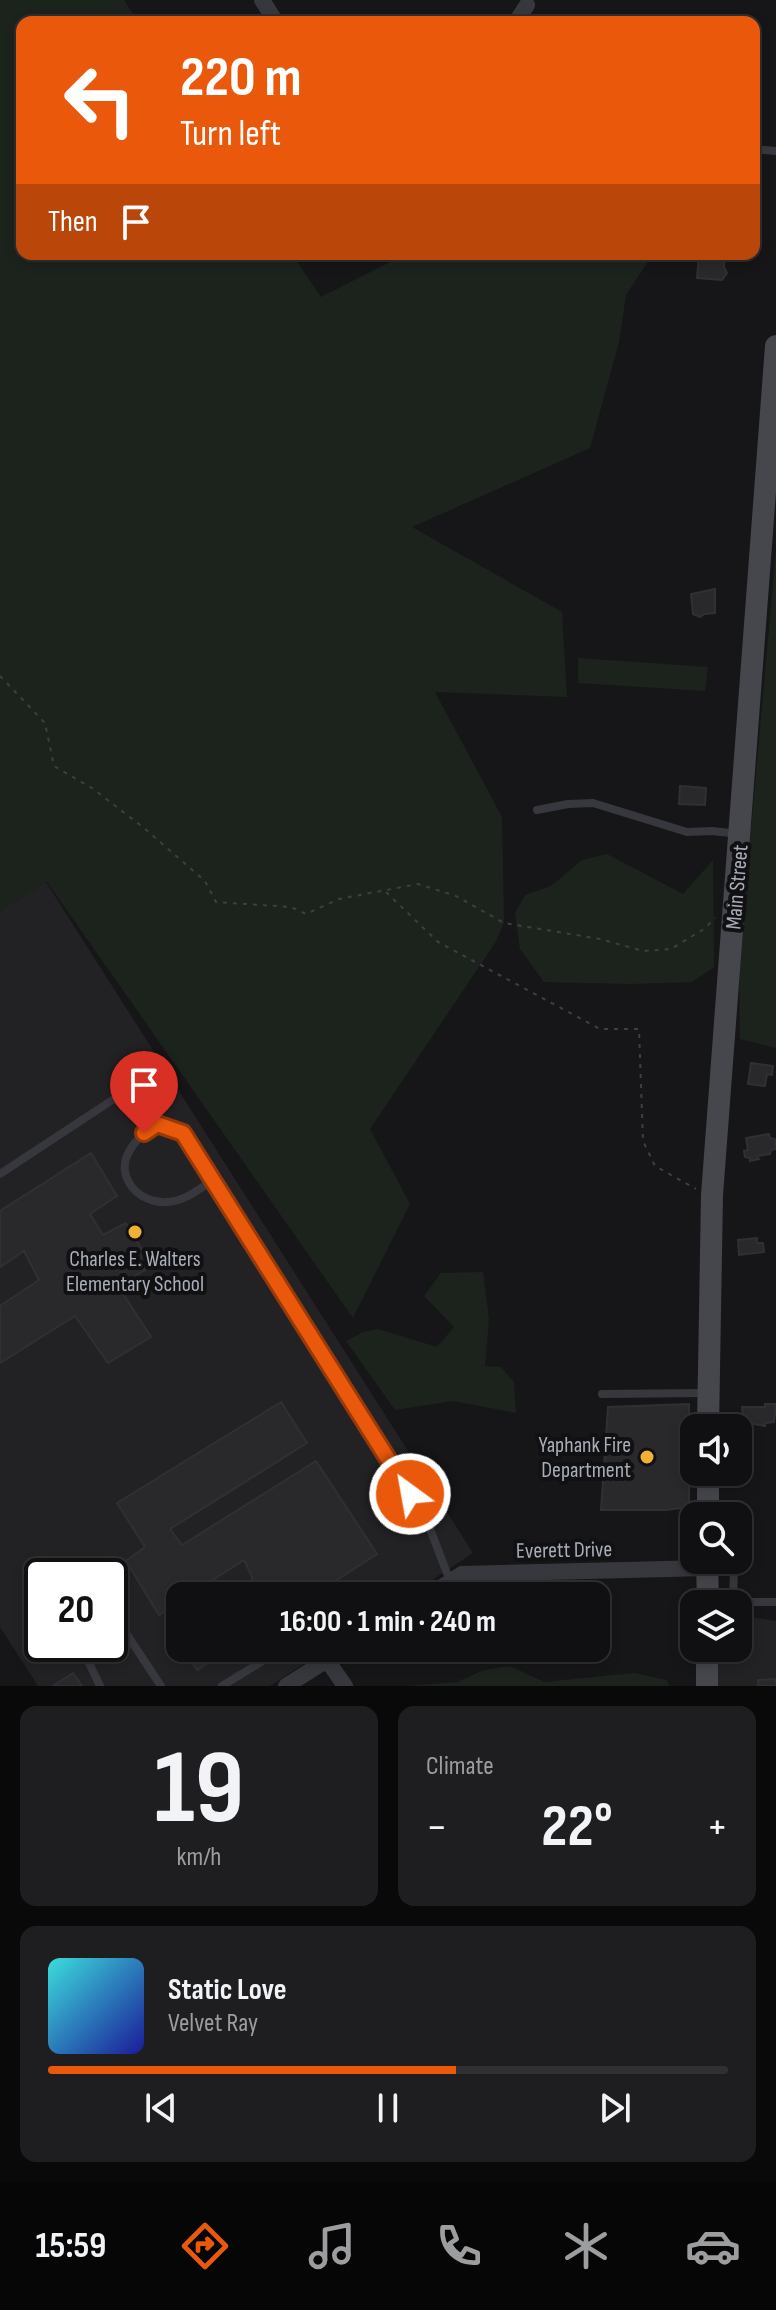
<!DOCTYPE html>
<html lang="en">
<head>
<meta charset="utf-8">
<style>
  :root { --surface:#101012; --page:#1e1e20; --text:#f1f3f6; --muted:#9c9d9f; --line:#303032; --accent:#ea580c }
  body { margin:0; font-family:"Sofia Sans Condensed",sans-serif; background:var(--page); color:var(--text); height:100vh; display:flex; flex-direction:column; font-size:30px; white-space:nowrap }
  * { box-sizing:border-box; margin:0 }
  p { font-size:26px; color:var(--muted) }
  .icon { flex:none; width:44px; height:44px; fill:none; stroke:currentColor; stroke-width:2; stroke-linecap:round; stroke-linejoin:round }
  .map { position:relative; height:1686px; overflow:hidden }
  .details { display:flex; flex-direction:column; gap:20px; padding:20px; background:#09090a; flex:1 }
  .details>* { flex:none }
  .hud { position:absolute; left:16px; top:16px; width:744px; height:244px; border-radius:16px; box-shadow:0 4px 12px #0003,0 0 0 2px var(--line); background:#ea580c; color:#fff; overflow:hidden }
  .buttons { position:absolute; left:680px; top:1414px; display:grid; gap:16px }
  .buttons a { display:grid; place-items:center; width:72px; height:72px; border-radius:16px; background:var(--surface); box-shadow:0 4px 12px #0003,0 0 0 2px var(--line); font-size:40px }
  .speed { position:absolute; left:24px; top:1558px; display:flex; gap:16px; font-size:40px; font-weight:700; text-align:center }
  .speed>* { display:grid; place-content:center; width:104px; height:104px; border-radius:50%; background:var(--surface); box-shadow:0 4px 12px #0003,0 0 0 2px var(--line); line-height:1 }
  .speed .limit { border:4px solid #111; border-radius:12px; background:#fff; color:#111 }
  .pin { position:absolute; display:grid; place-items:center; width:68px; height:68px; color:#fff; margin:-82px -34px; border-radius:50% 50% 50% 0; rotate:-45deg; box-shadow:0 0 8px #0007 }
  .pin .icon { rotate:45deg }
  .me { position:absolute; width:88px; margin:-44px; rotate:328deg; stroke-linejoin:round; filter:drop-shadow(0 0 6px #0008) }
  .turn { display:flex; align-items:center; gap:28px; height:168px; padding:0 32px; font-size:36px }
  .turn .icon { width:104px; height:104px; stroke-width:2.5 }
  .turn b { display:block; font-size:56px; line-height:68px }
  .then { display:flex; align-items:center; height:76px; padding:0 32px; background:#0003; gap:16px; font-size:30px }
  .big { font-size:60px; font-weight:700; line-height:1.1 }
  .details .tile { flex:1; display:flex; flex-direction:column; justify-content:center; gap:12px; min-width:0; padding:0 28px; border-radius:16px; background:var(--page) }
  .details .dial { align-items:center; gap:0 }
  .dial b { font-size:104px; line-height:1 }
  .song { display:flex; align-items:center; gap:24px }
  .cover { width:96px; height:96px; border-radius:12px; background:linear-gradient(135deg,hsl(180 70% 55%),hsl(240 70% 35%)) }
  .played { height:8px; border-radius:4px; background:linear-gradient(90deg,var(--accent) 60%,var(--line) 60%) }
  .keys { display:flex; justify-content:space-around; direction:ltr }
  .heat { display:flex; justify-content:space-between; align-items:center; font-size:44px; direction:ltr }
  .details .tiles { flex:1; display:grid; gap:20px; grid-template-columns:1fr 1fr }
  .tile:last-child { grid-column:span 2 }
  .trip { position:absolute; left:166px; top:1582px; width:444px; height:80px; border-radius:16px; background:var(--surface); box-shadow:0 4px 12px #0003,0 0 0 2px var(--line); font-weight:700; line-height:80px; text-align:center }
  .dock { display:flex; height:128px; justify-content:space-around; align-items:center; background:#060607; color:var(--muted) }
  .dock .icon { width:56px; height:56px }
  .dock .current { color:var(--accent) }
  .dock b { font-size:36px; color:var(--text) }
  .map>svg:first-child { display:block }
  .built { fill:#222225; fill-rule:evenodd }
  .green { fill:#1c231d }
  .building { fill:#29292c; stroke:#303034; stroke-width:2 }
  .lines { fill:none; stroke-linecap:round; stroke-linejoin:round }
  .path { stroke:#3d3f44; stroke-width:2; stroke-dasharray:4 6; stroke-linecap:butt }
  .service { stroke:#37383d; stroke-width:8 }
  .minor { stroke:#37383d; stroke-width:16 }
  .secondary { stroke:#45474d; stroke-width:22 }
  .route-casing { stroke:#983908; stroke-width:20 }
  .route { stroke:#ea580c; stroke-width:14 }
  .poi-dot { fill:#f2b134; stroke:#111113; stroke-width:3 }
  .labels { text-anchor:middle; stroke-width:8; stroke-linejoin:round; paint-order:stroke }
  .street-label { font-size:22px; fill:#a8adb8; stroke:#111113 }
  .poi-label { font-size:22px; fill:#a8adb8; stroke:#111113 }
</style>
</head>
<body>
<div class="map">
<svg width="776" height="1686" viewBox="0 0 776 1686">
  <rect width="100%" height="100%" fill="#161618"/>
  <path class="built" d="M46,882L473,1553L408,1596H180V1648H328L270,1686H38L0,1627V911ZM42,1576H110V1644H42Z
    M738,1615L776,1621V1686H716L712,1648H738Z"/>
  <path class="green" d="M0,0H124L138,22H22V254H292L321,297L406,254H653L626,295L619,342L590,448L412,527L562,612L567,697L435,692L502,817L504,923L495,943L370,1129L410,1204L353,1318L47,882L0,911Z
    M776,550V1048L740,1039L739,964Z
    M578,658L708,667L705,691L578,683Z
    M607,854L683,894L713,860L714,967L692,982L631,984L544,982L520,949L515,913L525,895L551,886L582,860Z
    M483,1272L489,1319L485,1366L501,1367L514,1382L516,1413L453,1401L395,1410L346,1341L363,1332L378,1329L437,1347L454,1327L424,1296L441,1273Z
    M510,1666L544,1682L634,1673L667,1680L669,1686H407L457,1682L484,1670Z"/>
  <path class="building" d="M699,254H725L724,267L727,273L722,280L697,278Z
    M715,589V613L704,614L700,617L693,614L691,594Z
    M680,786L706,788L705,805L679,804Z
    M751,1063L773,1066L772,1075L767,1074L765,1086L748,1084Z
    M769,1134L770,1138L775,1139L776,1149L771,1150L770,1154L757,1156L759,1159L750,1161V1158L745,1157L744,1151L748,1150L746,1138Z
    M91,1153L117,1196L90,1214L103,1235L126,1223L152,1266L118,1286L151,1337L108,1363L75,1316L0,1363V1306L39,1280L24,1251L0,1267V1211Z
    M757,1238V1243H763L764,1252L739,1255L738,1240Z
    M281,1402L307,1443L170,1529L182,1545L316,1461L377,1554L312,1596H227L253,1579L244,1560L188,1596H180V1601L159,1615L126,1561L145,1547L117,1503Z
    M689,1404V1507L665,1510H601L608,1407Z
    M765,1404H776L774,1422L765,1423V1426L747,1423V1418H743L742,1407H765Z
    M183,1648H231L197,1670Z
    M73,1673L82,1686H53Z
    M776,1679V1686H758V1680Z"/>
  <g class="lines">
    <path class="path" d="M0,676L45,723L54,766L92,788L144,828L205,881L216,902L291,907L306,914L339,899L418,884L456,896L504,923L600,939L643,951L671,949L704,929L715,918
      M386,892L438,942L600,1029H639L643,1141L655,1166L696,1189"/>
    <path class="service" d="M754,149L776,151
      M537,810L568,804L593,803L687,832L712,831L739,834
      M157,1124C147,1131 136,1139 130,1150C113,1177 140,1205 168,1202C185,1201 199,1189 213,1180
      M0,1174L123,1093L136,1095L157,1124L183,1133L427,1521L450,1581
      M602,1394L707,1393
      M711,1568L734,1569L733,1602
      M709,1602H776
      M110,1609L161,1686
      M80,1644L100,1686
      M222,1686L284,1648"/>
    <path class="minor" d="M262,0L276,22
      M516,22L527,5
      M428,1596L462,1574L707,1568
      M327,1660L345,1686
      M286,1686L346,1648"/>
    <path class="secondary" d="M708,1428L712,1195L776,346
      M708,1516V1472
      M707,1560L708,1604
      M707,1686V1648"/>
  </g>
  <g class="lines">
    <g class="route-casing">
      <path id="route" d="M144,1133L157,1124L183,1133L410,1494"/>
    </g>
    <use href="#route" class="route"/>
  </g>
  <g class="poi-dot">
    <circle cx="135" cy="1232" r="8"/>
    <circle cx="647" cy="1457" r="8"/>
  </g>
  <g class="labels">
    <g class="street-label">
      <text transform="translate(736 887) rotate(-85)" y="8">Main Street</text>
      <text transform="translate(564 1549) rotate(-1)" y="8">Everett Drive</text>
    </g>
    <g class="poi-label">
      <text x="135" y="1266">Charles E. Walters<tspan x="135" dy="25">Elementary School</tspan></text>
      <text x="631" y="1452" text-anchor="end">Yaphank Fire<tspan x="631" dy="25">Department</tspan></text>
    </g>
  </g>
</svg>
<div class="buttons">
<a><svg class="icon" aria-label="sound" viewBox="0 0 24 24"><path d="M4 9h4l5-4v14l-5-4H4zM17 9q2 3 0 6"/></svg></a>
<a><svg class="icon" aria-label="search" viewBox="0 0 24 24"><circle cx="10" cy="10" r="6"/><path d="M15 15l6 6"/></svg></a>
<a><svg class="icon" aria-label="layers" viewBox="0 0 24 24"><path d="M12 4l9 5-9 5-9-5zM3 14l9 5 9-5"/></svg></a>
</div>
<div class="speed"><div class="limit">20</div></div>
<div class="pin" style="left:144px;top:1133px;background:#d93025"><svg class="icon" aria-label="arrive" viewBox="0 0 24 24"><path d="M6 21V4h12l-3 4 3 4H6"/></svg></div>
<svg class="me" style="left:410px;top:1494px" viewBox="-20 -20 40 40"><circle r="17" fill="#ea580c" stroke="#fff" stroke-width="3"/><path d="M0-11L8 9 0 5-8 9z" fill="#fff"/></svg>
<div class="trip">16:00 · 1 min · 240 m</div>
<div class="hud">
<div class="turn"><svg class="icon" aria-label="left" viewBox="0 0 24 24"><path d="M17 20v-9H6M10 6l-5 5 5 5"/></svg><div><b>220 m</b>Turn left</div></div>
<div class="then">Then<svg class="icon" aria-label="arrive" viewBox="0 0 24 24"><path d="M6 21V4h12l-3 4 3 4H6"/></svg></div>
</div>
</div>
<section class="details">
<div class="tiles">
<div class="tile dial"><b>19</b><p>km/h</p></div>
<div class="tile"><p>Climate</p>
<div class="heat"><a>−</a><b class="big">22°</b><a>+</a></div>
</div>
<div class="tile">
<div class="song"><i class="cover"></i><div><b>Static Love</b><p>Velvet Ray</p></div></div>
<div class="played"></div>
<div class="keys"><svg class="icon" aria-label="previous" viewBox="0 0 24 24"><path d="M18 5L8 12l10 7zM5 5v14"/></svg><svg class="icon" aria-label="pause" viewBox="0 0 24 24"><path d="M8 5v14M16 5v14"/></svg><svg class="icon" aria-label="next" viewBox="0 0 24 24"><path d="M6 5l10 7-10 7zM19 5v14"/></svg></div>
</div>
</div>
</section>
<nav class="dock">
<b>15:59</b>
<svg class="icon current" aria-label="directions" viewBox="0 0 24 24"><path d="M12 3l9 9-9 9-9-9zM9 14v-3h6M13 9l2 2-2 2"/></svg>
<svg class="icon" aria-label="music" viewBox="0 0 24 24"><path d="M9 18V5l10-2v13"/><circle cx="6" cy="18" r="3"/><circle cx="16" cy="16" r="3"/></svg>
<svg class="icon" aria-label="phone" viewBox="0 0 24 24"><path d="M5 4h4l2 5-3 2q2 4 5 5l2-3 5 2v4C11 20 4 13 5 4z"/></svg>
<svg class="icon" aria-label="climate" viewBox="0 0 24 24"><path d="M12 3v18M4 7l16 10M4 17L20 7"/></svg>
<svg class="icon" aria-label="car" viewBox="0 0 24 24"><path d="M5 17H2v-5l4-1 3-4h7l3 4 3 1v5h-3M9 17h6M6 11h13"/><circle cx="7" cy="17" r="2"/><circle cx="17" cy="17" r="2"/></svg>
</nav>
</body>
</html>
